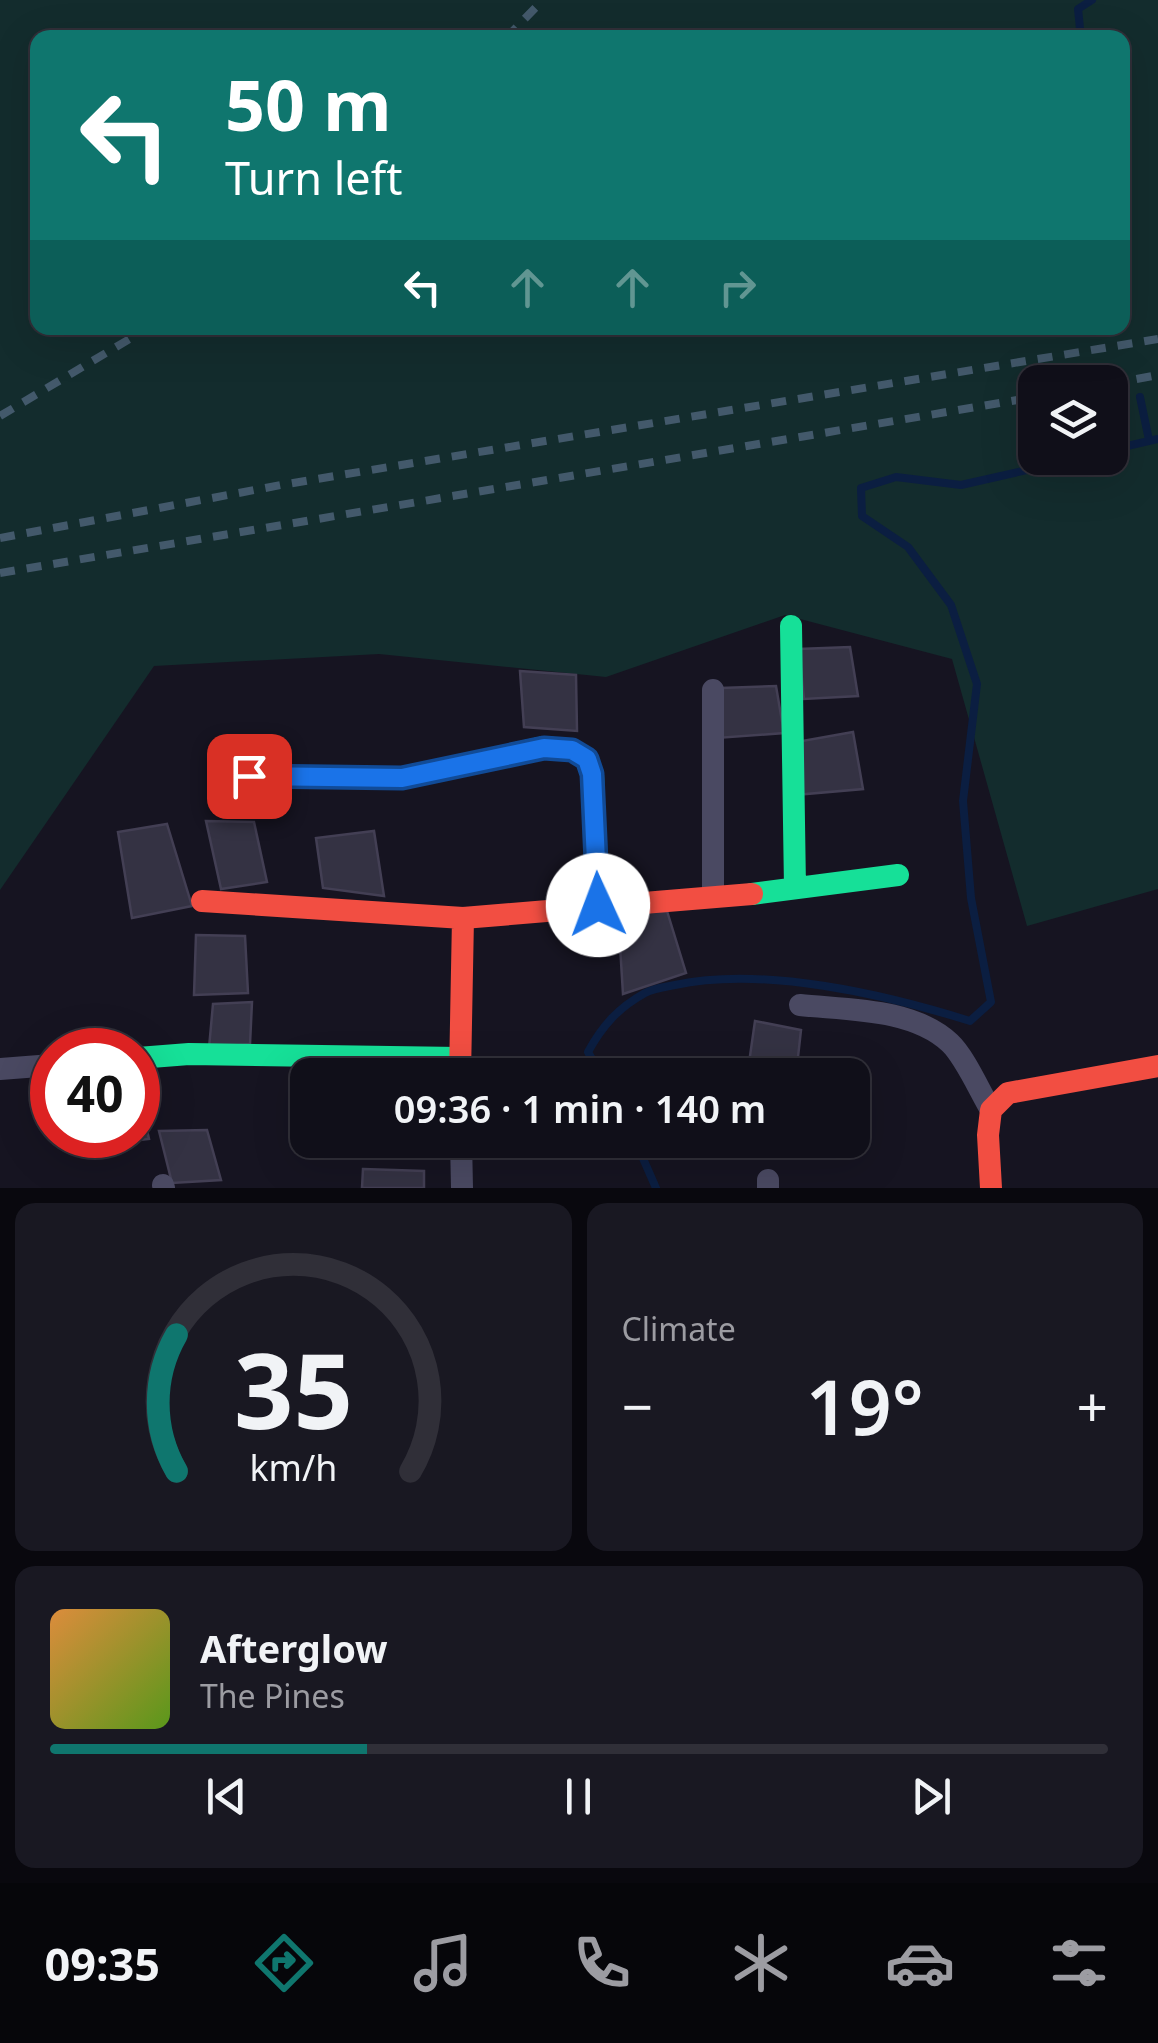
<!DOCTYPE html>
<html lang="en">
<head>
<meta charset="utf-8">
<style>
  :root { --surface:#100f19; --page:#191822; --text:#f1f3f6; --muted:#9c9ca2; --line:#302f38; --accent:#0f766e }
  body { margin:0; font-family:"Noto Sans",sans-serif; background:var(--page); color:var(--text); height:100vh; display:flex; flex-direction:column; font-size:38px; white-space:nowrap }
  * { box-sizing:border-box; margin:0 }
  p { font-size:32px; color:var(--muted) }
  .icon { flex:none; width:55px; height:55px; fill:none; stroke:currentColor; stroke-width:2; stroke-linecap:round; stroke-linejoin:round }
  .map { position:relative; height:1188px; overflow:hidden }
  .panel { display:flex; flex-direction:column; gap:15px; padding:15px; background:#09080e; flex:1 }
  .panel>* { flex:none }
  .guide { position:absolute; left:30px; top:30px; width:1100px; height:305px; border-radius:20px; box-shadow:0 10px 40px #0002,0 0 0 2px var(--line); background:#0f766e; color:#fff; overflow:hidden }
  .tools { position:absolute; left:1018px; top:365px; display:grid; gap:20px }
  .tools a { display:grid; place-items:center; width:110px; height:110px; border-radius:20px; background:var(--surface); box-shadow:0 10px 40px #0002,0 0 0 2px var(--line); font-size:50px }
  .speed { position:absolute; left:30px; top:1028px; display:flex; gap:20px; font-size:50px; font-weight:700; text-align:center }
  .speed>* { display:grid; place-content:center; width:130px; height:130px; border-radius:50%; background:var(--surface); box-shadow:0 10px 40px #0002,0 0 0 2px var(--line); line-height:1 }
  .speed .limit { border:15px solid #d22; background:#fff; color:#111 }
  .pin { position:absolute; display:grid; place-items:center; width:85px; height:85px; color:#fff; margin:-42px; border-radius:20px; box-shadow:0 5px 15px #0006 }
  .me { position:absolute; width:110px; margin:-55px; rotate:358deg; stroke-linejoin:round; filter:drop-shadow(0 0 8px #0008) }
  .turn { display:flex; align-items:center; gap:35px; height:210px; padding:0 30px; font-size:45px }
  .turn .icon { width:130px; height:130px; stroke-width:2.5 }
  .turn b { display:block; font-size:70px; line-height:85px }
  .lanes { display:flex; align-items:center; height:95px; padding:0 30px; background:#0003; justify-content:center; gap:50px; direction:ltr }
  .lanes .off { opacity:.35 }
  .big { font-size:75px; font-weight:600; line-height:1.1 }
  .panel .tile { flex:1; display:flex; flex-direction:column; justify-content:center; gap:15px; min-width:0; padding:0 35px; border-radius:20px; background:var(--page) }
  .panel .dial { align-items:center; gap:0 }
  .dial svg { height:260px; overflow:visible; fill:none; stroke:var(--line); stroke-width:7; stroke-linecap:round; text-anchor:middle }
  .dial text { fill:var(--text); stroke:none }
  .song { display:flex; align-items:center; gap:30px }
  .cover { width:120px; height:120px; border-radius:15px; background:linear-gradient(135deg,hsl(30 70% 55%),hsl(90 70% 35%)) }
  .played { height:10px; border-radius:5px; background:linear-gradient(90deg,var(--accent) 30%,var(--line) 30%) }
  .keys { display:flex; justify-content:space-around; direction:ltr }
  .heat { display:flex; justify-content:space-between; align-items:center; font-size:55px; direction:ltr }
  .panel .tiles { flex:1; display:grid; gap:15px; grid-template-columns:1fr 1fr }
  .tile:last-child { grid-column:span 2 }
  .trip { position:absolute; left:290px; top:1058px; width:580px; height:100px; border-radius:20px; background:var(--surface); box-shadow:0 10px 40px #0002,0 0 0 2px var(--line); font-weight:600; line-height:100px; text-align:center }
  .tabs { display:flex; height:160px; justify-content:space-around; align-items:center; background:#06060a; color:var(--muted) }
  .tabs .icon { width:70px; height:70px }
  .tabs .on { color:var(--accent) }
  .tabs b { font-size:45px; color:var(--text) }
  .map>svg:first-child { display:block }
  .green { fill:#132c2d; fill-rule:evenodd }
  .lines { fill:none; stroke-linecap:round; stroke-linejoin:round }
  .stream { stroke:#0b1e41; stroke-width:8 }
  .building { fill:#343243; stroke:#433f54; stroke-width:2.5 }
  .street { stroke:#4a4962; stroke-width:22 }
  .fast { stroke:#16e098; stroke-width:22 }
  .jam { stroke:#f24e42; stroke-width:22 }
  .rail { stroke:#43596b; stroke-width:8; stroke-dasharray:15 12; stroke-linecap:butt }
  .route-casing { stroke:#114b97; stroke-width:25 }
  .route { stroke:#1a73e8; stroke-width:18 }
</style>
</head>
<body>
<div class="map">
<svg width="1158" height="1188" viewBox="0 0 1158 1188">
  <rect width="100%" height="100%" fill="#161421"/>
  <path class="green" d="M0,0H1158V889L1027,926L952,659L785,615L606,677L379,654L154,666L0,890ZM38,38H1122V328H38ZM1035,382H1110V458H1035Z"/>
  <g class="lines">
    <path class="stream" d="M1081,38L1078,9L1092,0
      M1122,248L1127,264L1124,313
      M1140,397L1149,440
      M1110,450L1158,439
      M601,1075L588,1052C602,1026 618,1008 645,993C654,988 665,987 675,985C763,966 884,994 970,1021L991,1002L971,898L963,801L977,684L951,605L908,547L862,516L861,488L896,477L961,485L1080,458
      M635,1140L656,1188"/>
  </g>
  <path class="building" d="M850,647L858,696L804,699L799,649Z
    M520,671L576,675L577,731L524,727Z
    M776,686L784,733L717,738L721,688Z
    M853,732L863,789L794,795L802,741Z
    M206,821L254,822L267,882L221,889Z
    M167,824L192,906L132,918L118,832Z
    M374,831L384,896L323,888L316,838Z
    M667,911L686,973L623,994L618,913Z
    M196,935L245,936L248,993L194,995Z
    M252,1002L250,1044L209,1048L213,1004Z
    M755,1021L801,1030L796,1075H775L749,1063Z
    M138,1091L149,1139L69,1148L65,1135H138Z
    M207,1130L221,1180L172,1183L159,1131Z
    M363,1169L424,1171V1188H362Z"/>
  <g class="lines">
    <path class="street" d="M713,897V690
      M800,1005C847,1010 913,1008 950,1043C965,1057 980,1092 991,1110
      M0,1069L52,1065
      M461,1140L462,1188
      M768,1180V1188
      M163,1185L164,1188"/>
    <path class="fast" d="M791,626L795,888
      M249,776L402,778L544,747L572,750L587,759L593,774L597,905
      M752,894L898,875
      M138,1058L189,1054L459,1058"/>
    <path class="jam" d="M202,901L463,918
      M460,1075L463,918L752,894
      M991,1188L988,1135L991,1110L1008,1093L1158,1066"/>
    <path class="rail" d="M506,38L543,0
      M1110,384L1158,375
      M0,416L148,328
      M0,538L281,485L1158,339
      M0,573L1035,397"/>
  </g>
  <g class="lines">
    <g class="route-casing">
      <path id="route" d="M249,776L402,778L544,748L572,750L587,759L592,774L598,905"/>
    </g>
    <use href="#route" class="route"/>
  </g>
</svg>
<div class="tools">
<a><svg class="icon" aria-label="layers" viewBox="0 0 24 24"><path d="M12 4l9 5-9 5-9-5zM3 14l9 5 9-5"/></svg></a>
</div>
<div class="speed"><div class="limit">40</div></div>
<div class="pin" style="left:249px;top:776px;background:#d93025"><svg class="icon" aria-label="arrive" viewBox="0 0 24 24"><path d="M6 21V4h12l-3 4 3 4H6"/></svg></div>
<svg class="me" style="left:598px;top:905px" viewBox="-20 -20 40 40"><circle r="19" fill="#fff"/><path d="M0-13L10 11 0 6-10 11z" fill="#1a73e8"/></svg>
<div class="trip">09:36 · 1 min · 140 m</div>
<div class="guide">
<div class="turn"><svg class="icon" aria-label="left" viewBox="0 0 24 24"><path d="M17 20v-9H6M10 6l-5 5 5 5"/></svg><div><b>50 m</b>Turn left</div></div>
<div class="lanes"><svg class="icon" aria-label="left" viewBox="0 0 24 24"><path d="M17 20v-9H6M10 6l-5 5 5 5"/></svg><svg class="icon off" aria-label="ahead" viewBox="0 0 24 24"><path d="M12 20V5M6 11l6-6 6 6"/></svg><svg class="icon off" aria-label="ahead" viewBox="0 0 24 24"><path d="M12 20V5M6 11l6-6 6 6"/></svg><svg class="icon off" aria-label="right" viewBox="0 0 24 24"><path d="M7 20v-9h11M14 6l5 5-5 5"/></svg></div>
</div>
</div>
<section class="panel">
<div class="tiles">
<div class="tile dial"><svg viewBox="0 0 100 80">
<path d="M14 69A42 42 0 1 1 86 69"/>
<path d="M14 69A42 42 0 0 1 14 27" stroke="#0f766e"/>
<text x="50" y="56" font-size="32" font-weight="700">35</text>
<text x="50" y="72" font-size="11">km/h</text>
</svg></div>
<div class="tile"><p>Climate</p>
<div class="heat"><a>−</a><b class="big">19°</b><a>+</a></div>
</div>
<div class="tile">
<div class="song"><i class="cover"></i><div><b>Afterglow</b><p>The Pines</p></div></div>
<div class="played"></div>
<div class="keys"><svg class="icon" aria-label="previous" viewBox="0 0 24 24"><path d="M18 5L8 12l10 7zM5 5v14"/></svg><svg class="icon" aria-label="pause" viewBox="0 0 24 24"><path d="M8 5v14M16 5v14"/></svg><svg class="icon" aria-label="next" viewBox="0 0 24 24"><path d="M6 5l10 7-10 7zM19 5v14"/></svg></div>
</div>
</div>
</section>
<nav class="tabs">
<b>09:35</b>
<svg class="icon on" aria-label="directions" viewBox="0 0 24 24"><path d="M12 3l9 9-9 9-9-9zM9 14v-3h6M13 9l2 2-2 2"/></svg>
<svg class="icon" aria-label="music" viewBox="0 0 24 24"><path d="M9 18V5l10-2v13"/><circle cx="6" cy="18" r="3"/><circle cx="16" cy="16" r="3"/></svg>
<svg class="icon" aria-label="phone" viewBox="0 0 24 24"><path d="M5 4h4l2 5-3 2q2 4 5 5l2-3 5 2v4C11 20 4 13 5 4z"/></svg>
<svg class="icon" aria-label="climate" viewBox="0 0 24 24"><path d="M12 3v18M4 7l16 10M4 17L20 7"/></svg>
<svg class="icon" aria-label="car" viewBox="0 0 24 24"><path d="M5 17H2v-5l4-1 3-4h7l3 4 3 1v5h-3M9 17h6M6 11h13"/><circle cx="7" cy="17" r="2"/><circle cx="17" cy="17" r="2"/></svg>
<svg class="icon" aria-label="filters" viewBox="0 0 24 24"><path d="M4 7h16M4 17h16"/><circle cx="9" cy="7" r="2"/><circle cx="15" cy="17" r="2"/></svg>
</nav>
</body>
</html>
